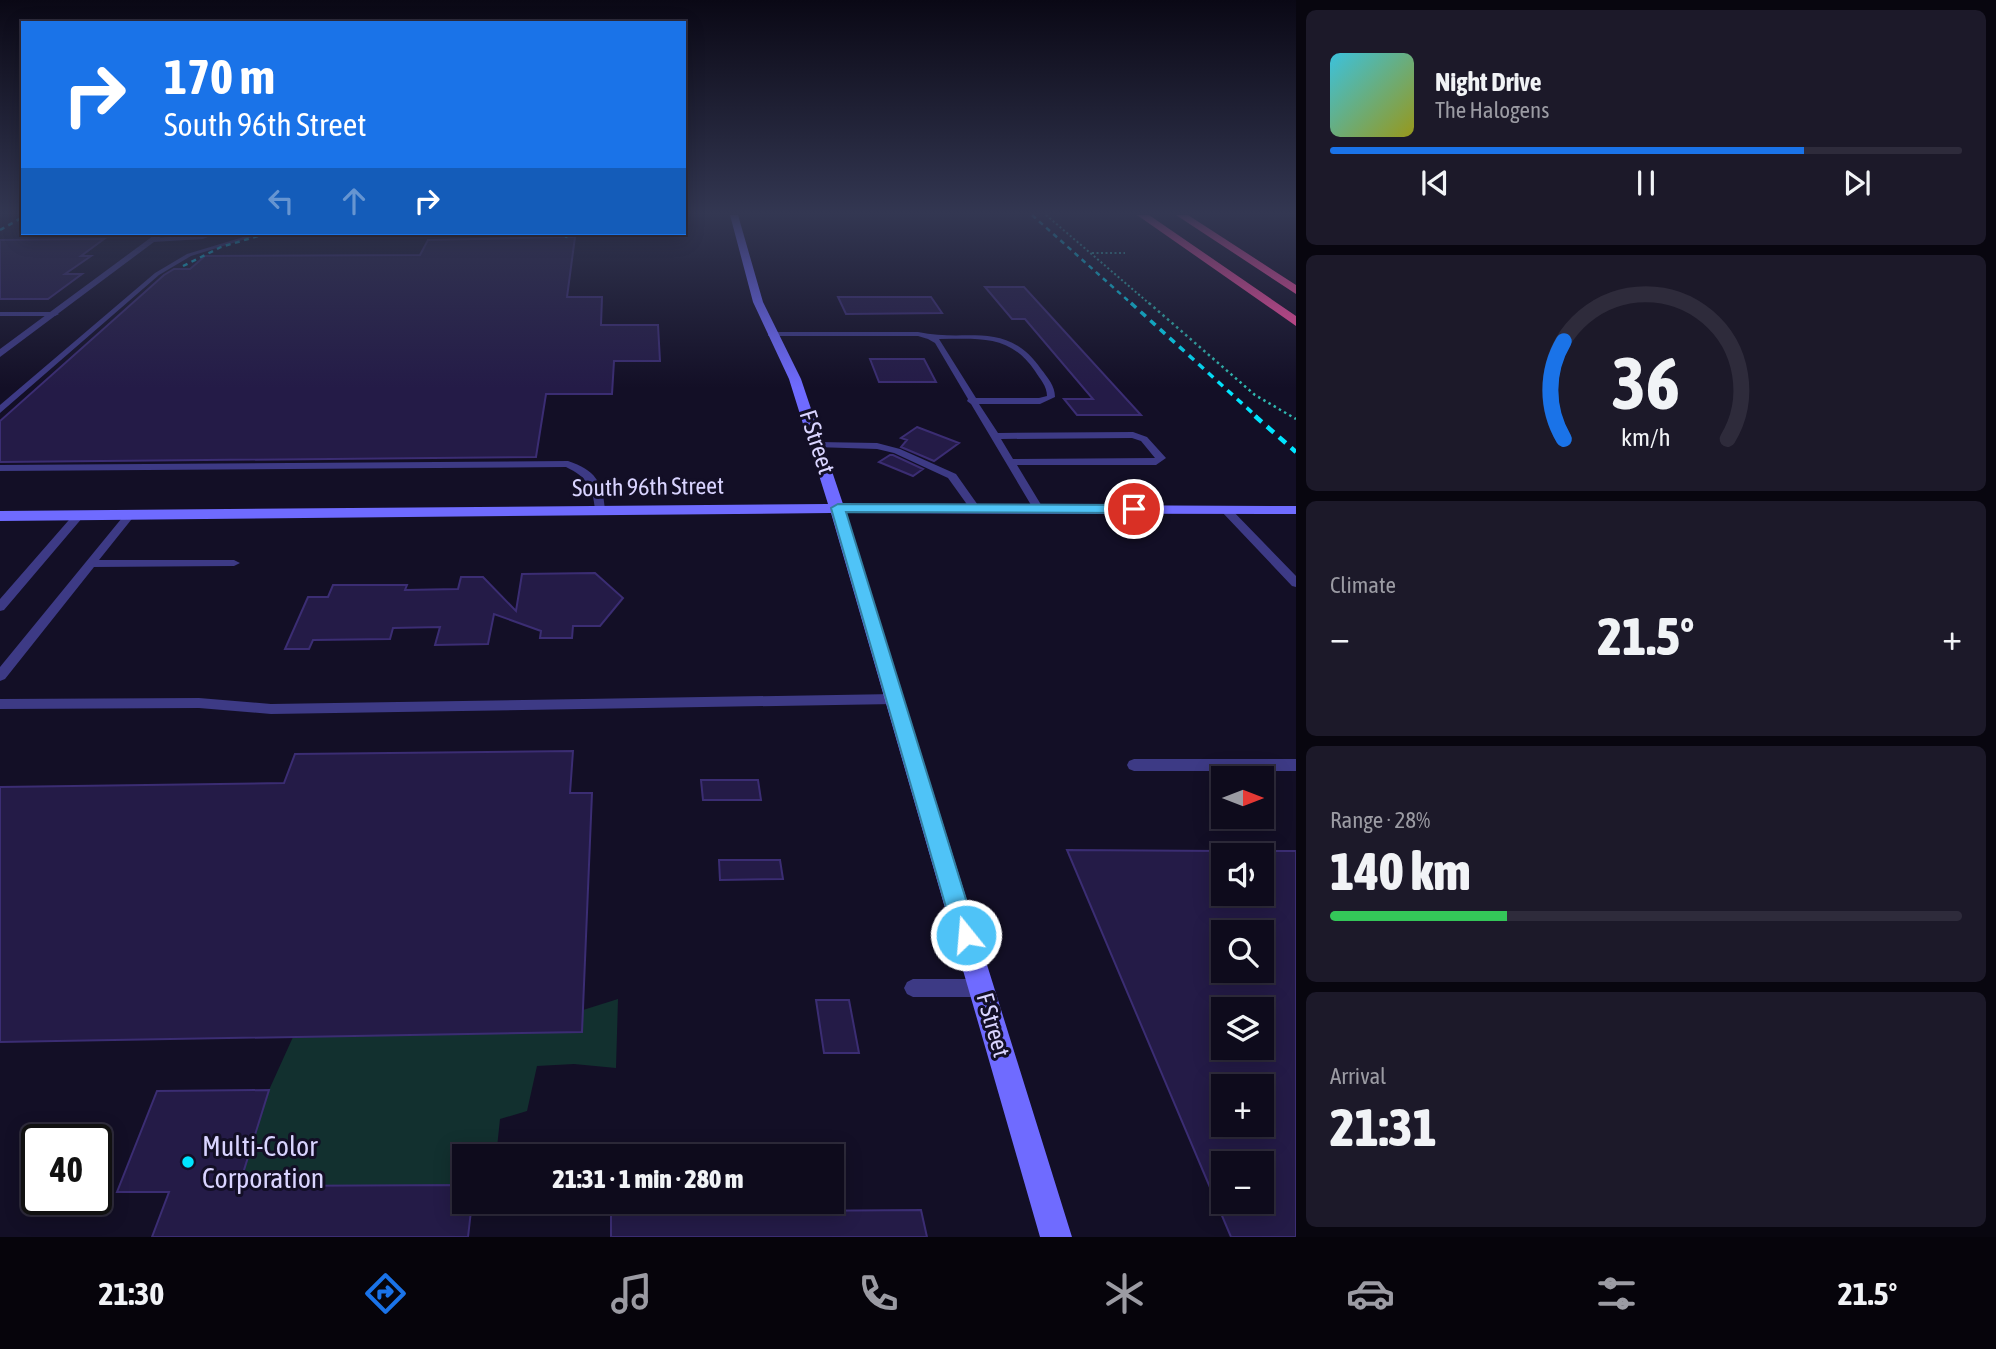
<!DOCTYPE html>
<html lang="en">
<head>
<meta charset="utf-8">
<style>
  :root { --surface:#0e0b1c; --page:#1c1929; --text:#f1f3f6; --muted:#9b9ba3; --line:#2e2b3b; --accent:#1a73e8 }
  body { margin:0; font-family:"Asap Condensed",sans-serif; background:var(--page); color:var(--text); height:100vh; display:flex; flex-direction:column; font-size:26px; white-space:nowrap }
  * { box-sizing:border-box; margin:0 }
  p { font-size:23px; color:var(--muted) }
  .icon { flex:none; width:38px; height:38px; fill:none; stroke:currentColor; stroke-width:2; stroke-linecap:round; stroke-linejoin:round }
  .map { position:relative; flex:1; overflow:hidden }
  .sheet { display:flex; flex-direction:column; gap:10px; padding:10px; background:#08060f; width:700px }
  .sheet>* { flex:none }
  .top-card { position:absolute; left:21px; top:21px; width:665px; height:214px; border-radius:0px; box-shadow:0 4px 18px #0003,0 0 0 2px var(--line); background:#1a73e8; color:#fff; overflow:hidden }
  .needle { width:46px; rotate:90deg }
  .controls { position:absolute; left:1211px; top:766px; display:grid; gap:14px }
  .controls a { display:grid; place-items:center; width:63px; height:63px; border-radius:0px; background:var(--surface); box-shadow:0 4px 18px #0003,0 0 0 2px var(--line); font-size:35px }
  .speed { position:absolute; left:21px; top:1124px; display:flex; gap:14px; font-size:35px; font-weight:700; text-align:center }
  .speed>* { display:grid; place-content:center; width:91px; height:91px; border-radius:50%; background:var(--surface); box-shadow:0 4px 18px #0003,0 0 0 2px var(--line); line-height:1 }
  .speed .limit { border:4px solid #111; border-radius:10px; background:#fff; color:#111 }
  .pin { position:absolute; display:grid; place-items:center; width:60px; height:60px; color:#fff; margin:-30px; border:4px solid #fff; border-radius:50%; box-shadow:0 2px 7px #0007 }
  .me { position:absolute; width:77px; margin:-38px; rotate:343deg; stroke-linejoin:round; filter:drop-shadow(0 0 5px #0008) }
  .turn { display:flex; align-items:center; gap:24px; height:147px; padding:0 28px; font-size:32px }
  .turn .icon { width:91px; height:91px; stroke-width:2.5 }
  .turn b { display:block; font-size:49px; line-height:60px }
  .lanes { display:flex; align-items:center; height:66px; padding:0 28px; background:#0003; justify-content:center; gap:35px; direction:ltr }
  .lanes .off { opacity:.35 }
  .big { font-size:52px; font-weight:800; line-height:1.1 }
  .sheet .widget { flex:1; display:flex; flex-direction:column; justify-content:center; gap:10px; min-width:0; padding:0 24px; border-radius:10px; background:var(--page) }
  .sheet .dial { align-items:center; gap:0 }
  .dial svg { height:182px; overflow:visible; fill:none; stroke:var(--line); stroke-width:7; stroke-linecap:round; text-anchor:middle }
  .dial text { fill:var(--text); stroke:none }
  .song { display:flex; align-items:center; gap:21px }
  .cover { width:84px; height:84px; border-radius:10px; background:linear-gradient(135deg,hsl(190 70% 55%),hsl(60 70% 35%)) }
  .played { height:7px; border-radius:4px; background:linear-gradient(90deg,var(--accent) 75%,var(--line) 75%) }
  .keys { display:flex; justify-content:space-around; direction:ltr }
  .heat { display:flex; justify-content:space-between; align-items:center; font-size:38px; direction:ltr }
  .charge { height:10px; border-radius:5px; background:linear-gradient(90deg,#34c759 28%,var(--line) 0) }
  .trip { position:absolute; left:452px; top:1144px; width:392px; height:70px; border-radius:0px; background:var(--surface); box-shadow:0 4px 18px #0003,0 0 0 2px var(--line); font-weight:800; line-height:70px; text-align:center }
  .tabs { display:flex; height:112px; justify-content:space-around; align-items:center; background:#06040b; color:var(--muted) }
  .tabs .icon { width:49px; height:49px }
  .tabs .active { color:var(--accent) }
  .tabs b { font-size:32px; color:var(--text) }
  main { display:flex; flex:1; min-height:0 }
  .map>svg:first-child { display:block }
  .green { fill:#12302f }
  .building { fill:#241b47; stroke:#3b2d73; stroke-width:2; fill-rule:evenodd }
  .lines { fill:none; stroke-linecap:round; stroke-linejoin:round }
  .path-far1 { stroke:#2fb8b0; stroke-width:2; stroke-dasharray:2 2.5; stroke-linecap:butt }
  .path { stroke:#2fb8b0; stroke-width:2.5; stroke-dasharray:2.5 3.5; stroke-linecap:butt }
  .lane { fill:#3d3a85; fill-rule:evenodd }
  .street { fill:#3d3a85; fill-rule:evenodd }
  .secondary { fill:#6f6bff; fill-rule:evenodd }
  .highway { fill:#ff4fa3; fill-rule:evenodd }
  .rail-far2 { stroke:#00e5ff; stroke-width:2.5; stroke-dasharray:5 4.5; stroke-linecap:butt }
  .rail-far1 { stroke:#00e5ff; stroke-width:3.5; stroke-dasharray:7 6; stroke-linecap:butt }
  .rail { stroke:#00e5ff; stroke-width:4.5; stroke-dasharray:9 7; stroke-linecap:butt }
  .route { fill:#4fc3f7; stroke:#337fa1; stroke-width:2 }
  .poi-dot { fill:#00e5ff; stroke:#130f26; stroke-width:2.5 }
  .labels { text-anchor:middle; stroke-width:6; stroke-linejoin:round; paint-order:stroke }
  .street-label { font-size:24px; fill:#d9d4ff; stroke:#130f26 }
  .near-poi-label { font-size:28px; fill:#d9d4ff; stroke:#130f26; text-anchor:start }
</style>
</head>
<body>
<main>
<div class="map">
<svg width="1296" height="1237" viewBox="0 0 1296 1237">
  <rect width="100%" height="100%" fill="#130f26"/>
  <path class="green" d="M618,999L616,1068L574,1064L537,1066L527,1111L500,1119L496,1157H464V1185L239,1186L269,1090L293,1037L582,1032L583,1010Z"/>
  <path class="building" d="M575,237L567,297H602L601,325H658L660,361H614L612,394H546L536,457L0,462V421L164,275L174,269H190L205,256L420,255L428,240Z
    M104,239L81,256H91L65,274H82L48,299H0V240Z
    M985,287H1024L1141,415H1077L1064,399H1093L1025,319H1012Z
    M838,297H931L942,313L846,314Z
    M870,359H924L936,382H879Z
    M917,427L959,443L934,461L901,447L907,440L901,438Z
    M890,455H893L923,469L913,476L879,462Z
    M595,573L623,598L600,626H573L572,638H540L541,631L494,614L488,644L435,645L440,627L393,628L390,639L313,640L309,649H285L308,597H328L333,585H407L405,590L458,589L461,577H483L516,611L522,574Z
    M573,751L570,793H592L582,1032L0,1042V787L284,783L295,754Z
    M701,780H758L761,800H703Z
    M1067,850L1223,851V894H1262V851H1296V1237H1231ZM1223,933H1262V971H1223ZM1223,1010H1262V1048H1223ZM1223,1087H1262V1125H1223ZM1223,1164H1262V1202H1223Z
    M719,860H780L783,879L720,880Z
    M816,1000H849L859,1053H824Z
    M269,1090L239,1186L464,1185V1202H472L468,1237H152L169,1192H117L157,1091Z
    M611,1202H783L784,1211L921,1210L927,1237H611Z"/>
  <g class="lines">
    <path class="path-far1" d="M1046,215L1151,305
      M1092,253H1125"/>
    <path class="path" d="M1149,303L1255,395L1296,419"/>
    <path class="lane" d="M209,233H217L203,239L153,242L150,240L153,238L202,235Z
      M257,233H265L191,256L159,275L0,413V405L155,273L187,254Z
      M0,312H55L59,314L55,316H0Z
      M768,332H918C967,343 1006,319 1041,369C1048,378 1055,386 1055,397L1040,404H979L998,433L1133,432L1147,437L1166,458L1156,465H1017L1043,508L1042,510H1034L971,404L967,401L968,399L935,343L928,339L918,336H768ZM939,339C979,339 1010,334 1035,371C1040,379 1047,386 1047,396L1039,398H976ZM1132,438L1141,441L1155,458L1013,459L1001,439Z
      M818,442L877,443L900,449L956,474L980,508L979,510H971L948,478L894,453L877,449L815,447V443Z
      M568,461C595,470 603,482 605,510L604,512L600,513L595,510C593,487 587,477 566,467L0,471V465Z
      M1226,507L1230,508L1296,576V587L1292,586L1222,512L1221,510L1222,508Z
      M79,512L84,515L83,517L4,610L0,611V599L75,513Z
      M130,512L135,515L99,560H234L240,563L234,566L94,567L5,679L0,681V667L126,513Z
      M895,694L900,696L902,699L900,702L895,704L271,714L199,708L0,709V699L199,698L271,704Z
      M1134,759H1296V771H1134L1129,769L1127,765L1129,761Z
      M913,979H982L988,982L991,988L988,994L982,997H913L907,994L904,988L907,982Z"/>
    <path class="street" d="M157,233H166L0,357V349Z"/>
    <path class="secondary" d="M730,215H738L763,302L801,379L843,504L1296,506V514L846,513L1072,1237H1040L831,513L0,521V511L828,504L789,379L753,302Z"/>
    <path class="highway" d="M1137,215H1149L1296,316V326Z
      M1176,215H1188L1296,285V294Z"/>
    <path class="rail-far2" d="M1032,215L1133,305
      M0,230L23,217
      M315,235L320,233
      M566,238L567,233
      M183,266L221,247L268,233"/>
    <path class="rail-far1" d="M1131,303L1257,417"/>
    <path class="rail" d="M1255,416L1296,452"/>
  </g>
  <linearGradient id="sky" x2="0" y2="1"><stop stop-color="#0a0815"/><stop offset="0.55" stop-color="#333752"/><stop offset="1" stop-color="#333752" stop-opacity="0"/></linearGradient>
  <rect width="1296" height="388" fill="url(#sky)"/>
  <path class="route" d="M838,504L1134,505L1141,509L1134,513L846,512L977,935L974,943L966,946L958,943L954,935L831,508Z"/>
  <circle class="poi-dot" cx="188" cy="1162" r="7"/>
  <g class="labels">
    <g class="street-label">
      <text transform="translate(817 442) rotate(72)" y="8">F Street</text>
      <text transform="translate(648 487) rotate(-1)" y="8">South 96th Street</text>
      <text transform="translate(993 1025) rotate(74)" y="8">F Street</text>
    </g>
    <g class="near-poi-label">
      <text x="202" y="1156">Multi-Color<tspan x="202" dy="32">Corporation</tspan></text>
    </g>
  </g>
</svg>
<div class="controls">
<a><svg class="needle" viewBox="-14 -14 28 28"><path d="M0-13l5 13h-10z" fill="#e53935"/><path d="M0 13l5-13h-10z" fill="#9b9ba3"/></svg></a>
<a><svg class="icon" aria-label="sound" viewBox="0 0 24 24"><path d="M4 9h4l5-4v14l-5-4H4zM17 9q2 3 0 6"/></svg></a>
<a><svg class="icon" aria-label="search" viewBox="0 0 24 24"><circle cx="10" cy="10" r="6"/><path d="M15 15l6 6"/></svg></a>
<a><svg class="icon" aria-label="layers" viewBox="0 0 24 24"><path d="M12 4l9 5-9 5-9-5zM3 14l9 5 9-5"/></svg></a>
<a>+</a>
<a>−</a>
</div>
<div class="speed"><div class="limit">40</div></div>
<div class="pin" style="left:1134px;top:509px;background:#d93025"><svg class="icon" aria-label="arrive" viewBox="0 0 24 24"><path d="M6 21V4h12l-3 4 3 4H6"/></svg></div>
<svg class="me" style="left:966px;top:935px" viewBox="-20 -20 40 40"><circle r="17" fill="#4fc3f7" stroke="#fff" stroke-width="3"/><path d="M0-11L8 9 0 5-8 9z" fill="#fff"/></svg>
<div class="trip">21:31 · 1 min · 280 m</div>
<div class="top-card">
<div class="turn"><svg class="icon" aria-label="right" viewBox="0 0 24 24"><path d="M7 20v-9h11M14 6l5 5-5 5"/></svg><div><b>170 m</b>South 96th Street</div></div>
<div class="lanes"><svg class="icon off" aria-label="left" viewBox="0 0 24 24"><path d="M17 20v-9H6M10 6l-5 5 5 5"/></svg><svg class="icon off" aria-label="ahead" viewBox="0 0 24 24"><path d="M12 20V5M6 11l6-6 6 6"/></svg><svg class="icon" aria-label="right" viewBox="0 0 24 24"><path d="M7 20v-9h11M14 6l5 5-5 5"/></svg></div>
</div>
</div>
<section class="sheet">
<div class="widget">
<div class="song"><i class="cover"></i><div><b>Night Drive</b><p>The Halogens</p></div></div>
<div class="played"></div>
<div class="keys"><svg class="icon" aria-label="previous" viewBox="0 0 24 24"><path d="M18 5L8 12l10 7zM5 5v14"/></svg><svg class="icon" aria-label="pause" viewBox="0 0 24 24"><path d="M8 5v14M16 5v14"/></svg><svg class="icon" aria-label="next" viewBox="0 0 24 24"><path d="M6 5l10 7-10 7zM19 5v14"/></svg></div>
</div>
<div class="widget dial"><svg viewBox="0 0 100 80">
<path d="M14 69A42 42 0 1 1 86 69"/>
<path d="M14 69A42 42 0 0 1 14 26" stroke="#1a73e8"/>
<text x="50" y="56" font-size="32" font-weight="700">36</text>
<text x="50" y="72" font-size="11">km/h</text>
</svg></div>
<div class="widget"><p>Climate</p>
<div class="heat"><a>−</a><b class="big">21.5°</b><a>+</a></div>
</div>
<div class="widget"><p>Range · 28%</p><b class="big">140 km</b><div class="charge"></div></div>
<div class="widget"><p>Arrival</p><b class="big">21:31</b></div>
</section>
</main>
<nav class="tabs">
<b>21:30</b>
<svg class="icon active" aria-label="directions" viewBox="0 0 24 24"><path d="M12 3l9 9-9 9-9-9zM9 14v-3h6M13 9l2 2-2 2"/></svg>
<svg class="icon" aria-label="music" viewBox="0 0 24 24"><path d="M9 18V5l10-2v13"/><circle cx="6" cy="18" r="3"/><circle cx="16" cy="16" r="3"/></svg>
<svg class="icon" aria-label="phone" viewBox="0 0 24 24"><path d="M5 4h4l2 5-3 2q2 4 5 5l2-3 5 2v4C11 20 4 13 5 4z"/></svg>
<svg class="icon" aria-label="climate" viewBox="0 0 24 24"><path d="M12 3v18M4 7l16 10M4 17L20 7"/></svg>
<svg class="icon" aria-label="car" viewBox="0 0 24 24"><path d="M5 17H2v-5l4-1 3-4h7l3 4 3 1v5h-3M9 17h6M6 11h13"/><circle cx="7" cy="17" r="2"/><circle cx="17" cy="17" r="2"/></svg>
<svg class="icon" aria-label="filters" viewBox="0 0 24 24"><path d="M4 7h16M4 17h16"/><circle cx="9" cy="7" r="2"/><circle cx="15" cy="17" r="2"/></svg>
<b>21.5°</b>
</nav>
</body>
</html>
